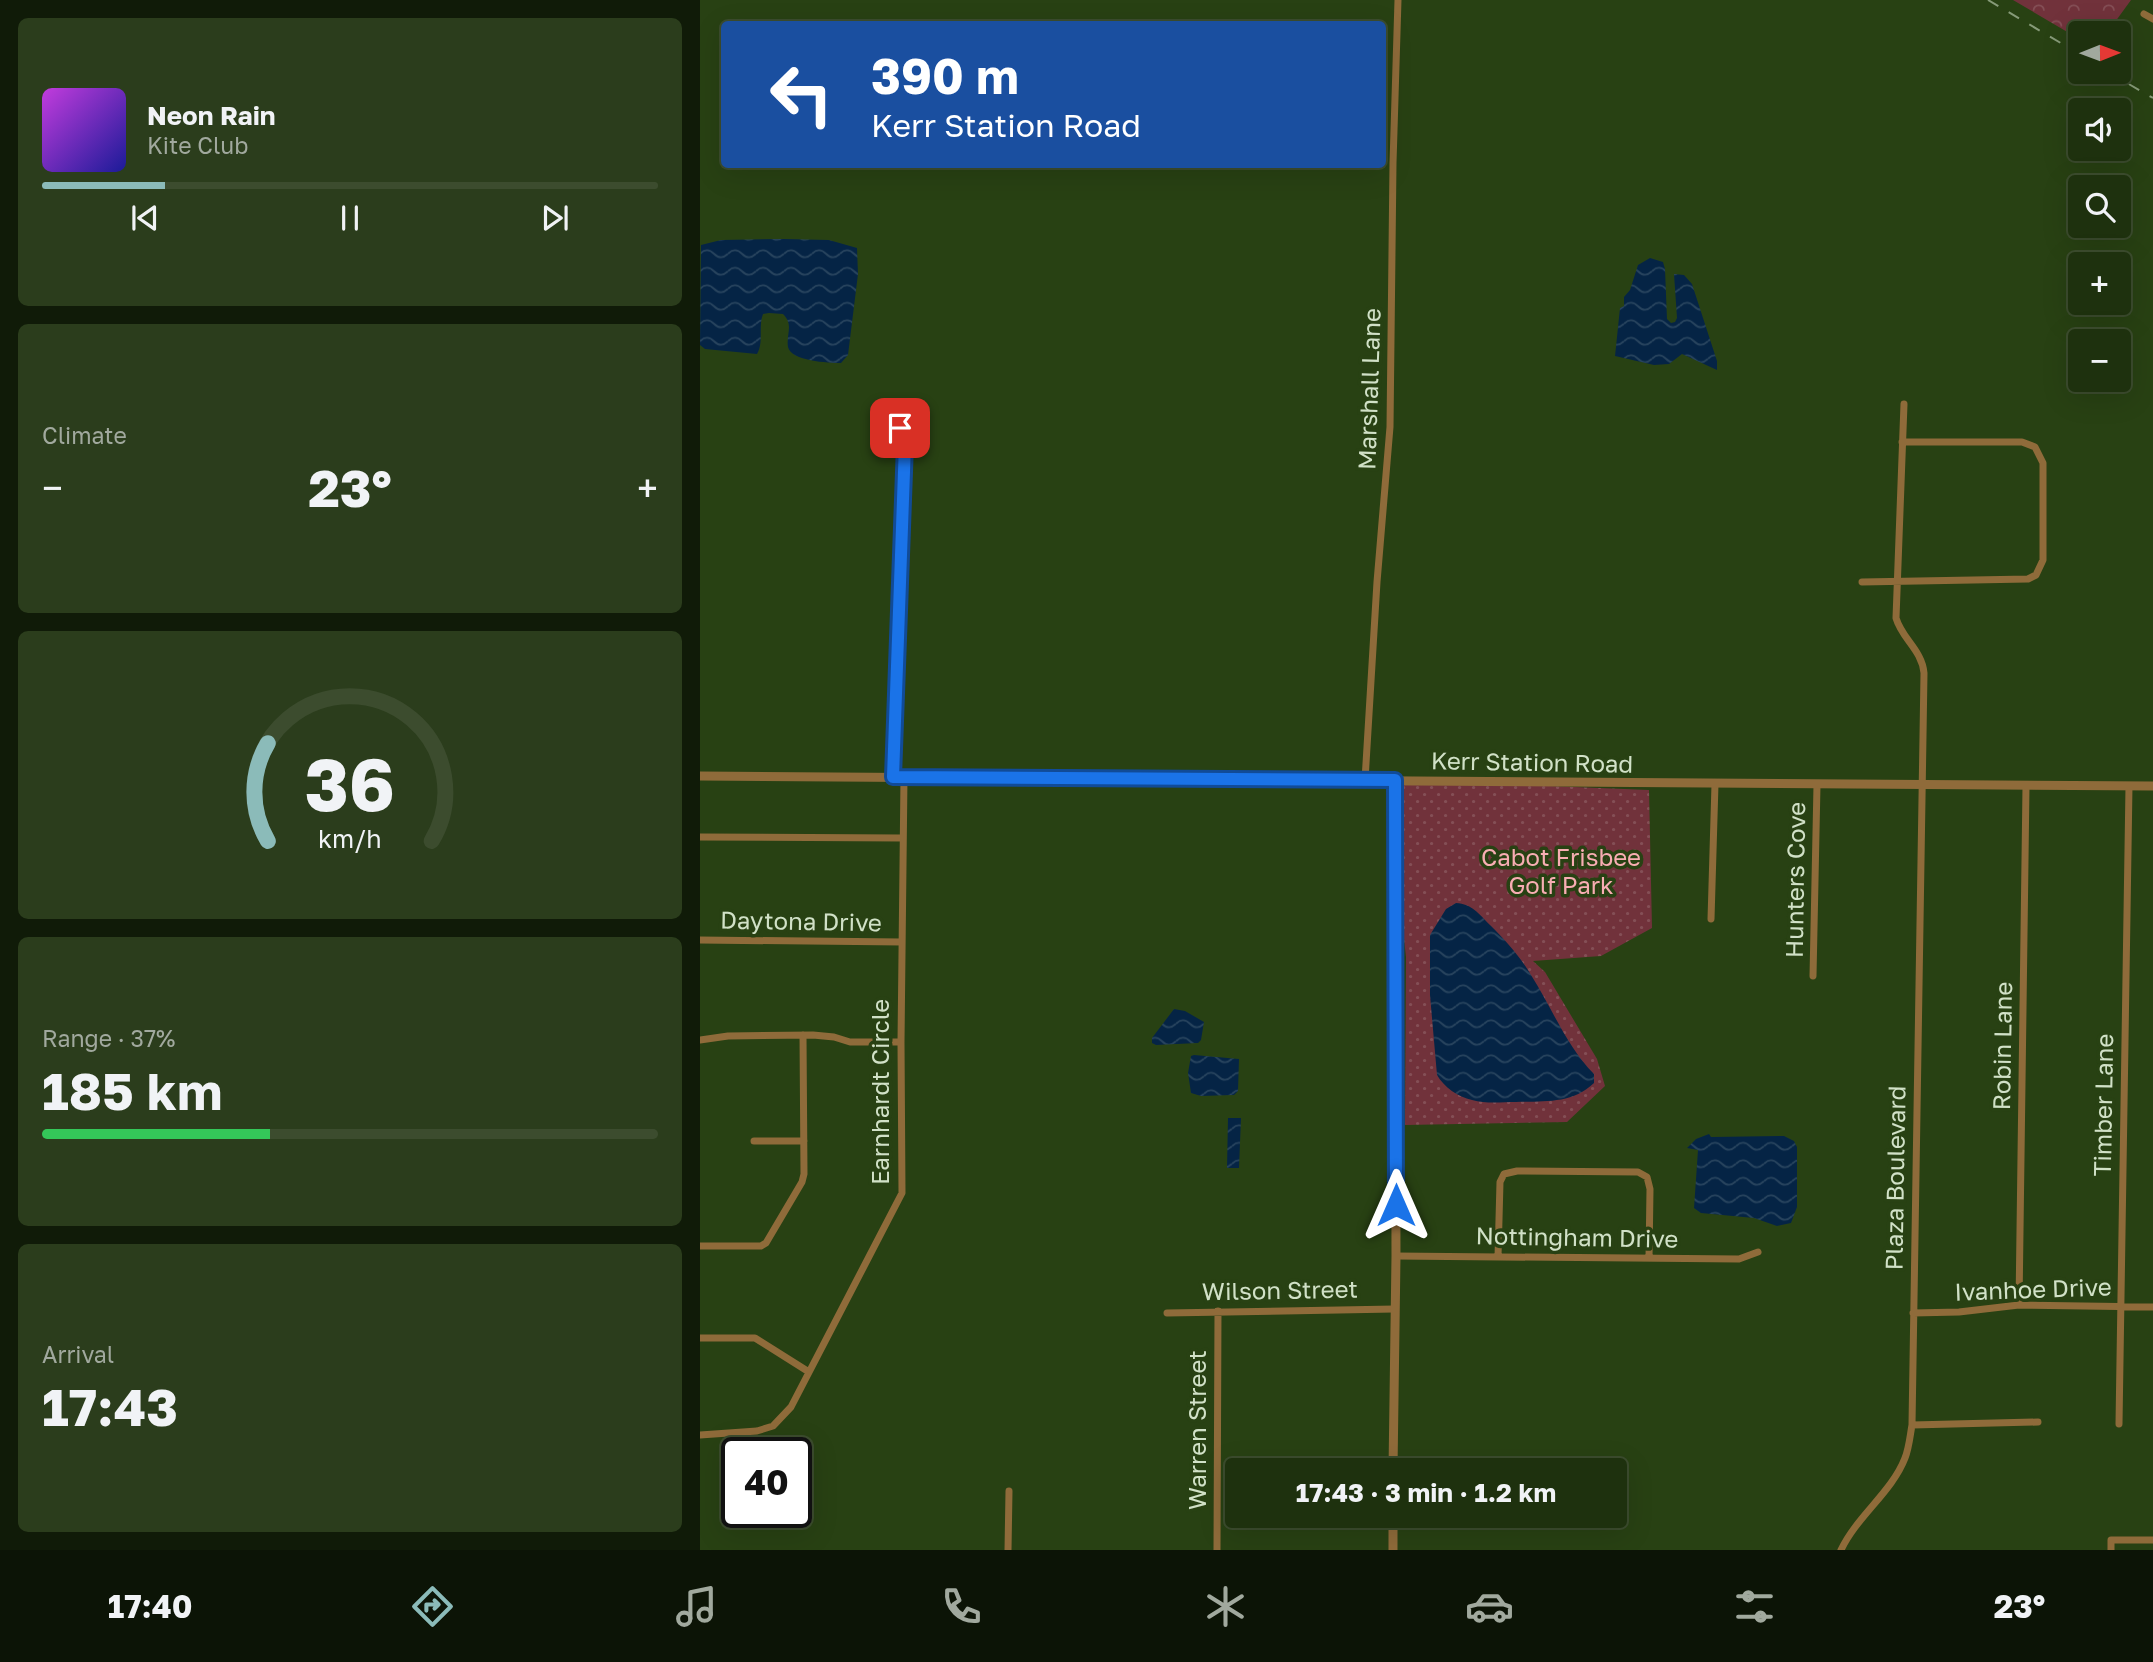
<!DOCTYPE html>
<html lang="en">
<head>
<meta charset="utf-8">
<style>
  :root { --surface:#1e310e; --page:#2b3d1c; --text:#f1f3f6; --muted:#a1a99e; --line:#3c4c2e; --accent:#8bbbb9 }
  body { margin:0; font-family:"Golos Text",sans-serif; background:var(--page); color:var(--text); height:100vh; display:flex; flex-direction:column; font-size:26px; white-space:nowrap }
  * { box-sizing:border-box; margin:0 }
  p { font-size:23px; color:var(--muted) }
  .icon { flex:none; width:38px; height:38px; fill:none; stroke:currentColor; stroke-width:2; stroke-linecap:round; stroke-linejoin:round }
  .map { position:relative; flex:1; overflow:hidden }
  .panel { display:flex; flex-direction:column; gap:18px; padding:18px; background:#101b08; width:700px }
  .panel>* { flex:none }
  .hud { position:absolute; left:21px; top:21px; width:665px; height:147px; border-radius:7px; box-shadow:0 7px 28px #0002,0 0 0 2px var(--line); background:#1a4fa0; color:#fff; overflow:hidden }
  .needle { width:46px; rotate:89deg }
  .controls { position:absolute; left:1368px; top:21px; display:grid; gap:14px }
  .controls a { display:grid; place-items:center; width:63px; height:63px; border-radius:7px; background:var(--surface); box-shadow:0 7px 28px #0002,0 0 0 2px var(--line); font-size:35px }
  .speed { position:absolute; left:21px; top:1437px; display:flex; gap:14px; font-size:35px; font-weight:700; text-align:center }
  .speed>* { display:grid; place-content:center; width:91px; height:91px; border-radius:50%; background:var(--surface); box-shadow:0 7px 28px #0002,0 0 0 2px var(--line); line-height:1 }
  .speed .limit { border:4px solid #111; border-radius:10px; background:#fff; color:#111 }
  .pin { position:absolute; display:grid; place-items:center; width:60px; height:60px; color:#fff; margin:-30px; border-radius:14px; box-shadow:0 4px 10px #0006 }
  .me { position:absolute; width:77px; margin:-38px; rotate:0deg; stroke-linejoin:round; filter:drop-shadow(0 0 5px #0008) }
  .turn { display:flex; align-items:center; gap:24px; height:147px; padding:0 35px; font-size:32px }
  .turn .icon { width:91px; height:91px; stroke-width:2.5 }
  .turn b { display:block; font-size:49px; line-height:60px }
  .big { font-size:52px; font-weight:700; line-height:1.1 }
  .panel .card { flex:1; display:flex; flex-direction:column; justify-content:center; gap:10px; min-width:0; padding:0 24px; border-radius:10px; background:var(--page) }
  .panel .dial { align-items:center; gap:0 }
  .dial svg { height:182px; overflow:visible; fill:none; stroke:var(--line); stroke-width:7; stroke-linecap:round; text-anchor:middle }
  .dial text { fill:var(--text); stroke:none }
  .song { display:flex; align-items:center; gap:21px }
  .cover { width:84px; height:84px; border-radius:10px; background:linear-gradient(135deg,hsl(290 70% 55%),hsl(240 70% 35%)) }
  .played { height:7px; border-radius:4px; background:linear-gradient(90deg,var(--accent) 20%,var(--line) 20%) }
  .keys { display:flex; justify-content:space-around; direction:ltr }
  .heat { display:flex; justify-content:space-between; align-items:center; font-size:38px; direction:ltr }
  .charge { height:10px; border-radius:5px; background:linear-gradient(90deg,#34c759 37%,var(--line) 0) }
  .trip { position:absolute; left:525px; top:1458px; width:402px; height:70px; border-radius:7px; background:var(--surface); box-shadow:0 7px 28px #0002,0 0 0 2px var(--line); font-weight:700; line-height:70px; text-align:center }
  .tabs { display:flex; height:112px; justify-content:space-around; align-items:center; background:#0c1406; color:var(--muted) }
  .tabs .icon { width:49px; height:49px }
  .tabs .active { color:var(--accent) }
  .tabs b { font-size:32px; color:var(--text) }
  main { display:flex; flex:1; min-height:0 }
  .map>svg:first-child { display:block }
  .forest { fill:url(#forest-crowns) }
  .park { fill:url(#park-dots) }
  .water { fill:url(#water-waves) }
  .lines { fill:none; stroke-linecap:round; stroke-linejoin:round }
  .minor { stroke:#8f6b3a; stroke-width:7 }
  .tertiary { stroke:#8f6b3a; stroke-width:9 }
  .rail { stroke:#869a78; stroke-width:2; stroke-dasharray:12 12; stroke-linecap:butt }
  .route-casing { stroke:#114b97; stroke-width:18 }
  .route { stroke:#1a73e8; stroke-width:12 }
  .labels { text-anchor:middle; stroke-width:7; stroke-linejoin:round; paint-order:stroke }
  .street-label { font-size:24px; fill:#d1e1c7; stroke:#284113 }
  .park-label { font-size:24px; fill:#f8adb3; stroke:#284113 }
</style>
</head>
<body>
<main>
<section class="panel">
<div class="card">
<div class="song"><i class="cover"></i><div><b>Neon Rain</b><p>Kite Club</p></div></div>
<div class="played"></div>
<div class="keys"><svg class="icon" aria-label="previous" viewBox="0 0 24 24"><path d="M18 5L8 12l10 7zM5 5v14"/></svg><svg class="icon" aria-label="pause" viewBox="0 0 24 24"><path d="M8 5v14M16 5v14"/></svg><svg class="icon" aria-label="next" viewBox="0 0 24 24"><path d="M6 5l10 7-10 7zM19 5v14"/></svg></div>
</div>
<div class="card"><p>Climate</p>
<div class="heat"><a>−</a><b class="big">23°</b><a>+</a></div>
</div>
<div class="card dial"><svg viewBox="0 0 100 80">
<path d="M14 69A42 42 0 1 1 86 69"/>
<path d="M14 69A42 42 0 0 1 14 26" stroke="#8bbbb9"/>
<text x="50" y="56" font-size="32" font-weight="700">36</text>
<text x="50" y="72" font-size="11">km/h</text>
</svg></div>
<div class="card"><p>Range · 37%</p><b class="big">185 km</b><div class="charge"></div></div>
<div class="card"><p>Arrival</p><b class="big">17:43</b></div>
</section>
<div class="map">
<svg width="1453" height="1550" viewBox="0 0 1453 1550">
  <defs>
    <pattern id="forest-crowns" width="20" height="18" patternUnits="userSpaceOnUse" patternTransform="scale(1.75)"><rect width="20" height="18" fill="#71323b"/><path d="M2 6a3 3 0 1 1 6 0M12 15a3 3 0 1 1 6 0" fill="none" stroke="#844f56"/></pattern>
    <pattern id="park-dots" width="8" height="8" patternUnits="userSpaceOnUse" patternTransform="scale(1.75)"><rect width="8" height="8" fill="#71323b"/><path d="M2 2h.1M6 6h.1" fill="none" stroke="#844f56" stroke-width="1.8" stroke-linecap="round"/></pattern>
    <pattern id="water-waves" width="16" height="10" patternUnits="userSpaceOnUse" patternTransform="scale(1.75)"><rect width="16" height="10" fill="#052445"/><path d="M0 5q4-4 8 0t8 0" fill="none" stroke="#28445e"/></pattern>
  </defs>
  <rect width="100%" height="100%" fill="#284113"/>
  <path class="forest" d="M1313,0H1431L1407,33H1381V40Z"/>
  <path class="park" d="M695,780L949,790L952,928L901,956L833,961L845,972L897,1059L905,1086L867,1122L705,1125L706,957L695,857Z"/>
  <path class="water" d="M83,239L129,240L157,248L158,274L148,355L141,363C128,363 91,361 88,347C86,334 94,325 83,314L69,313L63,314C58,327 64,342 57,354L5,349L0,345L1,245L21,240Z
    M950,258L963,262L965,269L967,319L971,323L975,322L977,318L974,274L984,275L992,284L1017,361V370L982,354L969,364L954,365L915,356L920,308L924,306V297L930,290L938,265Z
    M756,903C772,904 779,914 790,925C805,940 820,956 831,975C852,1008 867,1047 894,1074V1083C872,1104 845,1101 816,1102C802,1102 786,1104 772,1100C758,1097 744,1087 737,1075L730,995V935L746,909Z
    M474,1009L485,1011L504,1022L501,1040L498,1043L456,1045L452,1043V1038Z
    M494,1055L539,1059L538,1091L534,1095L501,1096L491,1093L488,1073L491,1056Z
    M528,1118H541L539,1168H527Z
    M1009,1134L1011,1137L1084,1136L1094,1141L1097,1147V1207L1091,1223L1077,1226L1054,1218L1001,1213L994,1208L998,1150L987,1148L996,1139Z"/>
  <g class="lines">
    <path class="minor" d="M1444,14L1453,19
      M1162,582L1328,579L1336,575L1343,560V463L1335,447L1322,442H1202
      M193,777L205,444L200,428L196,424
      M665,780L677,582L690,427L693,163L698,0
      M0,837L202,838
      M1011,919L1015,784
      M0,940L202,942
      M1113,976L1117,785
      M0,1040L28,1036L113,1035L134,1037L150,1042H201
      M54,1141H104
      M0,1246H61L66,1243L102,1182L104,1174L103,1035
      M696,1256L1039,1259L1058,1252
      M798,1257L800,1182L804,1174L817,1171L938,1172L947,1177L950,1189L949,1258
      M1319,1305L1326,786
      M467,1313L694,1309
      M1213,1313L1259,1312L1319,1305L1453,1307
      M0,1338H55L109,1372
      M1419,1424L1429,786
      M1212,1425L1338,1422
      M0,1435L57,1431L73,1426L91,1407L202,1193L201,1042L204,777
      M308,1550L309,1491
      M517,1550L518,1311
      M1141,1550C1157,1516 1192,1492 1205,1458C1209,1448 1210,1436 1212,1425L1224,673C1222,650 1202,639 1196,618L1204,404
      M1411,1550V1540H1453"/>
    <path class="tertiary" d="M0,776L1453,786
      M693,1470L696,1256L695,780
      M693,1550V1516"/>
    <path class="rail" d="M1288,0L1381,55
      M1408,72L1453,98"/>
  </g>
  <g class="lines">
    <g class="route-casing">
      <path id="route" d="M200,428L205,444L193,777L695,780L696,1205"/>
    </g>
    <use href="#route" class="route"/>
  </g>
  <g class="labels">
    <g class="street-label">
      <text transform="translate(670 389) rotate(-88)" y="8">Marshall Lane</text>
      <text transform="translate(832 763) rotate(1)" y="8">Kerr Station Road</text>
      <text transform="translate(1096 880) rotate(-89)" y="8">Hunters Cove</text>
      <text transform="translate(101 922) rotate(1)" y="8">Daytona Drive</text>
      <text transform="translate(1303 1046) rotate(-89)" y="8">Robin Lane</text>
      <text transform="translate(181 1092) rotate(-90)" y="8">Earnhardt Circle</text>
      <text transform="translate(1404 1105) rotate(-89)" y="8">Timber Lane</text>
      <text transform="translate(1196 1178) rotate(-89)" y="8">Plaza Boulevard</text>
      <text transform="translate(877 1238) rotate(1)" y="8">Nottingham Drive</text>
      <text transform="translate(1333 1290) rotate(-2)" y="8">Ivanhoe Drive</text>
      <text transform="translate(580 1291) rotate(-1)" y="8">Wilson Street</text>
      <text transform="translate(498 1430) rotate(-90)" y="8">Warren Street</text>
    </g>
    <g class="park-label">
      <text x="861" y="866">Cabot Frisbee<tspan x="861" dy="28">Golf Park</tspan></text>
    </g>
  </g>
</svg>
<div class="controls">
<a><svg class="needle" viewBox="-14 -14 28 28"><path d="M0-13l5 13h-10z" fill="#e53935"/><path d="M0 13l5-13h-10z" fill="#a1a99e"/></svg></a>
<a><svg class="icon" aria-label="sound" viewBox="0 0 24 24"><path d="M4 9h4l5-4v14l-5-4H4zM17 9q2 3 0 6"/></svg></a>
<a><svg class="icon" aria-label="search" viewBox="0 0 24 24"><circle cx="10" cy="10" r="6"/><path d="M15 15l6 6"/></svg></a>
<a>+</a>
<a>−</a>
</div>
<div class="speed"><div class="limit">40</div></div>
<div class="pin" style="left:200px;top:428px;background:#d93025"><svg class="icon" aria-label="arrive" viewBox="0 0 24 24"><path d="M6 21V4h12l-3 4 3 4H6"/></svg></div>
<svg class="me" style="left:696px;top:1205px" viewBox="-20 -20 40 40"><path d="M0-17L14 15 0 8-14 15z" fill="#1a73e8" stroke="#fff" stroke-width="4"/></svg>
<div class="trip">17:43 · 3 min · 1.2 km</div>
<div class="hud">
<div class="turn"><svg class="icon" aria-label="left" viewBox="0 0 24 24"><path d="M17 20v-9H6M10 6l-5 5 5 5"/></svg><div><b>390 m</b>Kerr Station Road</div></div>
</div>
</div>
</main>
<nav class="tabs">
<b>17:40</b>
<svg class="icon active" aria-label="directions" viewBox="0 0 24 24"><path d="M12 3l9 9-9 9-9-9zM9 14v-3h6M13 9l2 2-2 2"/></svg>
<svg class="icon" aria-label="music" viewBox="0 0 24 24"><path d="M9 18V5l10-2v13"/><circle cx="6" cy="18" r="3"/><circle cx="16" cy="16" r="3"/></svg>
<svg class="icon" aria-label="phone" viewBox="0 0 24 24"><path d="M5 4h4l2 5-3 2q2 4 5 5l2-3 5 2v4C11 20 4 13 5 4z"/></svg>
<svg class="icon" aria-label="climate" viewBox="0 0 24 24"><path d="M12 3v18M4 7l16 10M4 17L20 7"/></svg>
<svg class="icon" aria-label="car" viewBox="0 0 24 24"><path d="M5 17H2v-5l4-1 3-4h7l3 4 3 1v5h-3M9 17h6M6 11h13"/><circle cx="7" cy="17" r="2"/><circle cx="17" cy="17" r="2"/></svg>
<svg class="icon" aria-label="filters" viewBox="0 0 24 24"><path d="M4 7h16M4 17h16"/><circle cx="9" cy="7" r="2"/><circle cx="15" cy="17" r="2"/></svg>
<b>23°</b>
</nav>
</body>
</html>
